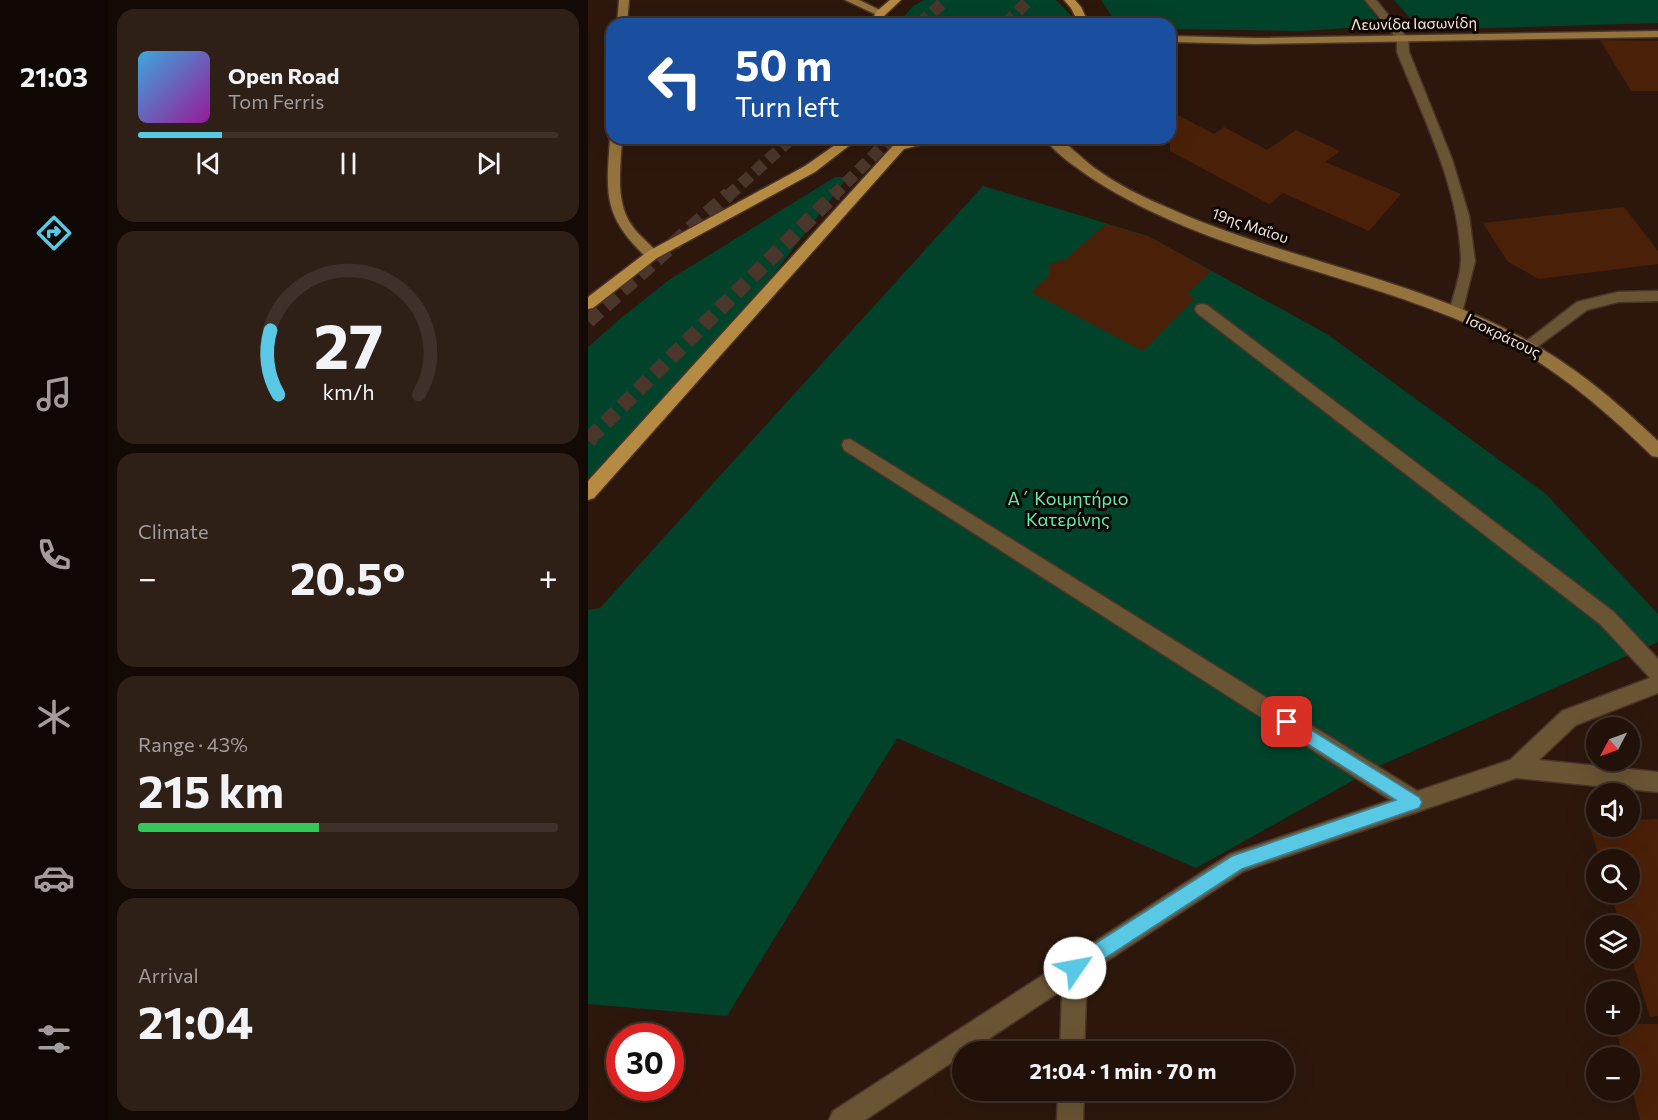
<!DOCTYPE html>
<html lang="en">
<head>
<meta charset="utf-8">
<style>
  :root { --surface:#221109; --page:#2e1f17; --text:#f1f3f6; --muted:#a29d9c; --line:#3f312a; --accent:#59c8e5 }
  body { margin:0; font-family:Commissioner,sans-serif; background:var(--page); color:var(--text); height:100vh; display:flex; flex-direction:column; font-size:22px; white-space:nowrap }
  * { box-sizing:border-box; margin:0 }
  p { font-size:20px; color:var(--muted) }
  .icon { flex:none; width:33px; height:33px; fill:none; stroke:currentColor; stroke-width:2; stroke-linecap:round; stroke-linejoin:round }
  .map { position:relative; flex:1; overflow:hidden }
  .side { display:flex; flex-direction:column; gap:9px; padding:9px; background:#130905; width:480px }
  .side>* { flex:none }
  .guide { position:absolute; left:18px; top:18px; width:570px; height:126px; border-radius:18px; box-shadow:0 6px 24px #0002,0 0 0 2px var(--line); background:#1a4fa0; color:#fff; overflow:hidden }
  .needle { width:39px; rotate:229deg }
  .tools { position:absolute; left:998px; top:717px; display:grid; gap:12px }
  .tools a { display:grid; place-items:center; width:54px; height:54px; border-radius:50%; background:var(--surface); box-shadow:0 6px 24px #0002,0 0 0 2px var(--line); font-size:30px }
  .speed { position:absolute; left:18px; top:1023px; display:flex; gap:12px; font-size:30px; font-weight:700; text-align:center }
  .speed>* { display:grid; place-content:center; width:78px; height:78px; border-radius:50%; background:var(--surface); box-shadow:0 6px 24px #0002,0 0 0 2px var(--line); line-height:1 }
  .speed .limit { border:9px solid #d22; background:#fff; color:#111 }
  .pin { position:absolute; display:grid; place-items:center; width:51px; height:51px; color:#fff; margin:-26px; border-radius:12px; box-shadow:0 3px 9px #0006 }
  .me { position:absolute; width:66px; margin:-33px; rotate:57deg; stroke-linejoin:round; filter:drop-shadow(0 0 4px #0008) }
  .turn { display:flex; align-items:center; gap:21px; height:126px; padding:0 30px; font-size:27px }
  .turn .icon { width:78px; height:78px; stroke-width:2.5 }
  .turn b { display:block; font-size:42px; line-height:51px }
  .big { font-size:45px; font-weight:700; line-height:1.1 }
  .side .tile { flex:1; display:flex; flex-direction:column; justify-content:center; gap:9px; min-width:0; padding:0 21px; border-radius:18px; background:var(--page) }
  .side .dial { align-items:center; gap:0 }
  .dial svg { height:156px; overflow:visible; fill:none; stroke:var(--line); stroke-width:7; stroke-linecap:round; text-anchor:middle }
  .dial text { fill:var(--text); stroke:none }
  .song { display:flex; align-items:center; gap:18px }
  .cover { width:72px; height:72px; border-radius:9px; background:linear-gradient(135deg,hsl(200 70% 55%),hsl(300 70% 35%)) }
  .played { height:6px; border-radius:3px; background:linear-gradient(90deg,var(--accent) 20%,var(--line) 20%) }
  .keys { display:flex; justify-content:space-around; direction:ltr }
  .heat { display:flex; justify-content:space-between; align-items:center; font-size:33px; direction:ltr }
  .charge { height:9px; border-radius:4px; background:linear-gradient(90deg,#34c759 43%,var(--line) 0) }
  .trip { position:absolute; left:364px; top:1041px; width:342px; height:60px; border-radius:30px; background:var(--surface); box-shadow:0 6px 24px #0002,0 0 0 2px var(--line); font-weight:700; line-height:60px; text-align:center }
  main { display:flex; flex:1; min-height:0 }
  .dock { display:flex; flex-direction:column; width:108px; justify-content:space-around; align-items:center; background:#0e0704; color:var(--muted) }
  .dock .icon { width:42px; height:42px }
  .dock .current { color:var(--accent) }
  .dock b { font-size:27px; color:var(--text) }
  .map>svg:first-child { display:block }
  .green { fill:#00432a }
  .building { fill:#4b2008 }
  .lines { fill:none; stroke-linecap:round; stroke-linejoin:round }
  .highway-tunnel-far2 { stroke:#4b362c; stroke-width:12; stroke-dasharray:12 6; stroke-linecap:butt }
  .highway-tunnel-far1 { stroke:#4b362c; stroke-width:15; stroke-dasharray:15 8; stroke-linecap:butt }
  .highway-tunnel { stroke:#4b362c; stroke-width:18; stroke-dasharray:18 9; stroke-linecap:butt }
  .lane-casing { stroke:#493429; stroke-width:3 }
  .street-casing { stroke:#493429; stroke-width:3 }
  .secondary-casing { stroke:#493429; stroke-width:3 }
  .primary-casing { stroke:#493429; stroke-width:3 }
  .lane { fill:#695434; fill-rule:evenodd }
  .street { fill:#695434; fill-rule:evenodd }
  .secondary { fill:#94733d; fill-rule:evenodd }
  .primary { fill:#b58a43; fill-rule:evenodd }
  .route { fill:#59c8e5; stroke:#3a8295; stroke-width:1.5 }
  .labels { text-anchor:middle; stroke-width:6; stroke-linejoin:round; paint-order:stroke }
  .far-street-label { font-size:15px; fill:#f6e6de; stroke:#0e0603 }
  .park-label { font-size:18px; fill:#62edad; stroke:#0e0603 }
</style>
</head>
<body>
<main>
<nav class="dock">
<b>21:03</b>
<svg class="icon current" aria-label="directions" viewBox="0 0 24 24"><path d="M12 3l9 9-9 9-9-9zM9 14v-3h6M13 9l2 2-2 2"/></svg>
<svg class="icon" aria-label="music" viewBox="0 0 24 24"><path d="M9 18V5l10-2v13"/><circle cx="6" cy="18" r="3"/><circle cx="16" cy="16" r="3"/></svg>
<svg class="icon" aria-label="phone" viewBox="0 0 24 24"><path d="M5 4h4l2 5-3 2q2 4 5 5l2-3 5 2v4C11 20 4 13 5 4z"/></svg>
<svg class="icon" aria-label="climate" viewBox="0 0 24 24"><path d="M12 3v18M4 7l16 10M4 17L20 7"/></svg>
<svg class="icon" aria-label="car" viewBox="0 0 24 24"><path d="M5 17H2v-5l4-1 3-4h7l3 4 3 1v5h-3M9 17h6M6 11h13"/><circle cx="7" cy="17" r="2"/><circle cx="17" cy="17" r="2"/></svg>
<svg class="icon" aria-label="filters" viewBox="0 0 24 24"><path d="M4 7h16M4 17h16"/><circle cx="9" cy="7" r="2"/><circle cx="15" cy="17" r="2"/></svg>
</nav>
<section class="side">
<div class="tile">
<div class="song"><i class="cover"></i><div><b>Open Road</b><p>Tom Ferris</p></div></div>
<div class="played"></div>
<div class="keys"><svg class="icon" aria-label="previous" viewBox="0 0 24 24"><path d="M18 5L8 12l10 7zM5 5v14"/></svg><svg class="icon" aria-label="pause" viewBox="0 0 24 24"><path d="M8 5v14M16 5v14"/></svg><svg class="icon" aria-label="next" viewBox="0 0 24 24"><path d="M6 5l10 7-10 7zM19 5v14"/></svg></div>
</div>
<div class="tile dial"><svg viewBox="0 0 100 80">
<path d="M14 69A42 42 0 1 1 86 69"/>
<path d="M14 69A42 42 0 0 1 10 36" stroke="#59c8e5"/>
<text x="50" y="56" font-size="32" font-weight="700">27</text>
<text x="50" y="72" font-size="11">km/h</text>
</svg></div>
<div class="tile"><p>Climate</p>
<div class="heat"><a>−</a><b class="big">20.5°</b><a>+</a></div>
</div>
<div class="tile"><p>Range · 43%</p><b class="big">215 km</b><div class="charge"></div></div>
<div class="tile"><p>Arrival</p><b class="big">21:04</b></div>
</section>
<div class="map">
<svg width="1070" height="1120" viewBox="0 0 1070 1120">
  <rect width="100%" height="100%" fill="#2d170c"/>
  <path class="green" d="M336,0H468L482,14L486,24H310L325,6Z
    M513,0H776L795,26L712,31L582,29V24H533L527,21Z
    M806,0H1070V23L833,30Z
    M247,177H255L256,182L169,296L0,479V347L33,318L81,280Z
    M395,186L560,236L739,334L958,494L1070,614V642L789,767L608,868L309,738L139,1016L0,1004V610L12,608Z"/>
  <path class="building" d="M1012,40L1070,41V91H1043Z
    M582,111L626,134L636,127L679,150L708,130L752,151L737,162L813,194L781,231L695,193L681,204L582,151Z
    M1036,207L1070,251V264L951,279L920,262L895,223Z
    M518,224L560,236L623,271L599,294L607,298L555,351L443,292L462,275V264L478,259Z
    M1070,819V1016L1062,1017L1041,950V926H1033L1022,892H1041V860H1012L1000,821H1008V826H1041V820Z
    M1027,1024H1070V1120H1052L1041,1079V1058H1035Z"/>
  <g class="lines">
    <path class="highway-tunnel-far2" d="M331,24L358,0
      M417,24L441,0
      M140,196L204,138
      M245,196L303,138"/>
    <path class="highway-tunnel-far1" d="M0,321L141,194
      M1,439L247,194"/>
    <path class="highway-tunnel" d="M0,440L3,437"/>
    <g class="lane-casing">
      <path id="lane" d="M614,304L619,305L1026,612L1070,659V682L1063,679L1012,624L609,313L607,309L609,305Z
        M262,439L834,794L837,802L834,810L826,813L818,810L256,450L254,445L256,440Z"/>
    </g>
    <g class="street-casing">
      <path id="street" d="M777,0H788L820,39L821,52L864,159L881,216L887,261L873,317H863L861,313C865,296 873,276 873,259C871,187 835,117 809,52V39Z
        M1070,291V301L1030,302L999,310L945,350H935L932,346L989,302L1030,292Z
        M1070,675V693L988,725L951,760L1070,772V792L928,778L656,871L499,974L496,1052H472L474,990L381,1052H375V1055L277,1120H241L245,1111L642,854L922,760L974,711Z
        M470,1090H496L495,1120H469Z"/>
    </g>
    <g class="secondary-casing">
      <path id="secondary" d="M31,0H41L39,24H29Z
        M257,0H271L298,13L293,16L289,15Z
        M1070,31V37L667,44L582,42V36L667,38Z
        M24,135V138H34C33,167 26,202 45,227C52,237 64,245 71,255L69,258H59C15,216 18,196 22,138Z
        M456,138C459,138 466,137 469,138C477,141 499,163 508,169C529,184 552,196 576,206C690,258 818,276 929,335C982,362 1027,400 1070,441V457L1064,456C1012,405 956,358 889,328C765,272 624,255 508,181C490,169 469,155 456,138Z"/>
    </g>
    <g class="primary-casing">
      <path id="primary" d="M302,0H313L297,15L291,24H281L289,11Z
        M476,0H487L493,7L501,24H491L483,8Z
        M257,138H271L227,172L69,258L5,308L0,309V297L59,252L217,166Z
        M312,138H349L347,141L316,149L6,498L0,500V481Z
        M453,138H467L468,139L462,143Z"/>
    </g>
    <use href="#lane" class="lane"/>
    <use href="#street" class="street"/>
    <use href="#secondary" class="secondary"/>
    <use href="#primary" class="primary"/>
  </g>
  <path class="route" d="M699,715L831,797L834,802L831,808L654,869L493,974L487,976L480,974L478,968L480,961L644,856L808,800L693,727L691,722L693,717Z"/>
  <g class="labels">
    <g class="far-street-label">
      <text transform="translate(826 24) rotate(-1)" y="5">Λεωνίδα Ιασωνίδη</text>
      <text transform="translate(662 226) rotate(19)" y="5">19ης Μαΐου</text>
      <text transform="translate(915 336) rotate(26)" y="5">Ισοκράτους</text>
    </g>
    <g class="park-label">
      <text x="480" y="505">Α΄ Κοιμητήριο<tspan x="480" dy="21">Κατερίνης</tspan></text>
    </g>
  </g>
</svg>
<div class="tools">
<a><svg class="needle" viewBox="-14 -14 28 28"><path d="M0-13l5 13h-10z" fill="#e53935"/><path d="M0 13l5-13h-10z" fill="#a29d9c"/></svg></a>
<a><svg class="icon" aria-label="sound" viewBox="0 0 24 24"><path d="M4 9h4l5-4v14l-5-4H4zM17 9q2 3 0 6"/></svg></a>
<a><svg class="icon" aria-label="search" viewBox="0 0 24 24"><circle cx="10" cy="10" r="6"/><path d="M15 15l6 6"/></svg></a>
<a><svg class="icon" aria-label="layers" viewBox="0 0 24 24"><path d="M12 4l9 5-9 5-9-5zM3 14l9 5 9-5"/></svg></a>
<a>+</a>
<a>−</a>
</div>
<div class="speed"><div class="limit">30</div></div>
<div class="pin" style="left:699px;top:722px;background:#d93025"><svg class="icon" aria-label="arrive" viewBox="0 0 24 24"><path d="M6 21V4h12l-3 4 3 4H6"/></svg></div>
<svg class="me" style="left:487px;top:968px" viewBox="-20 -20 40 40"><circle r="19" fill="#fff"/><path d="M0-13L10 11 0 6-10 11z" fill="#59c8e5"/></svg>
<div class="trip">21:04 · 1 min · 70 m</div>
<div class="guide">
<div class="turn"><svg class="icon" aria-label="left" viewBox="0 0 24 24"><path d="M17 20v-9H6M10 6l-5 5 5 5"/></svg><div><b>50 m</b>Turn left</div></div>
</div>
</div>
</main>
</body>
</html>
